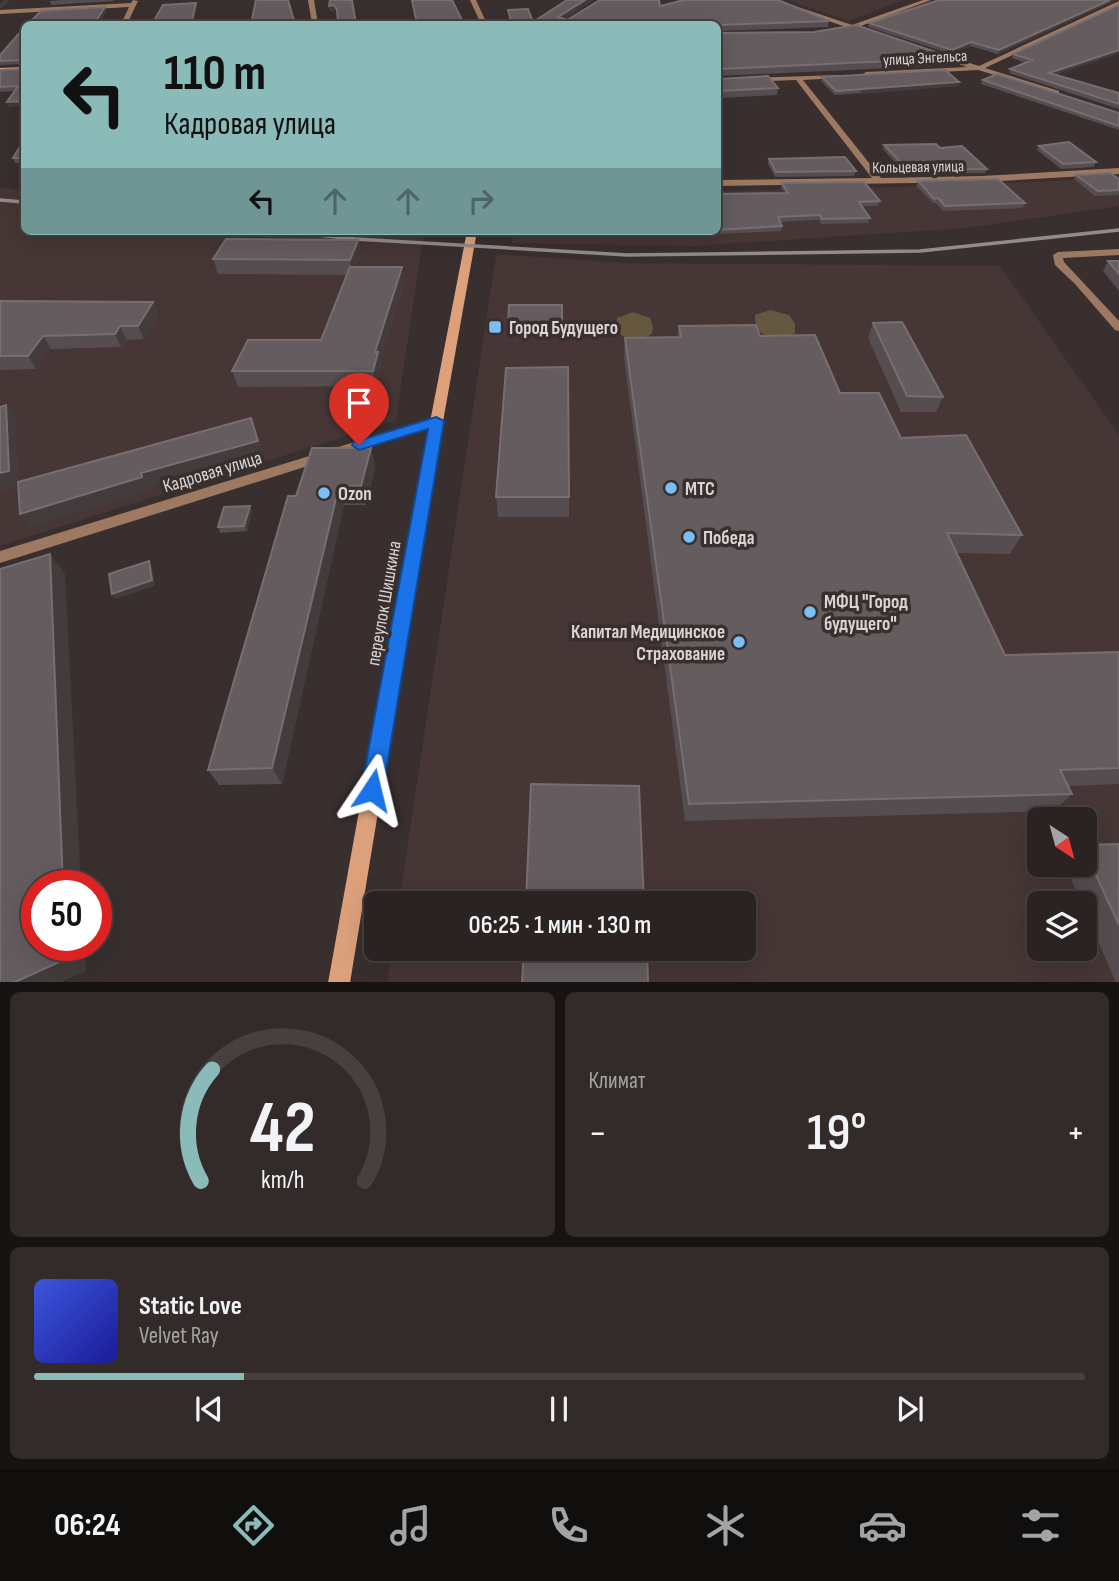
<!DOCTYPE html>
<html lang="ru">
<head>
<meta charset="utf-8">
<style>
  :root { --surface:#2a2322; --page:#322b2a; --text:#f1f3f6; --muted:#a5a4a5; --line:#464040; --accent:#8bbbb9 }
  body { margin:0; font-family:"Sofia Sans Condensed",sans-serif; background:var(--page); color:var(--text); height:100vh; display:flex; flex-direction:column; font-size:26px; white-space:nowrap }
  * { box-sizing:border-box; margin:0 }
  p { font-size:23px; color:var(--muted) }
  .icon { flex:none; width:38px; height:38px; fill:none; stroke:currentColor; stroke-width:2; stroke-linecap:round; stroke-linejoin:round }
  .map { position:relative; height:982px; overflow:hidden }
  .drawer { display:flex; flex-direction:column; gap:10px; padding:10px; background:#171313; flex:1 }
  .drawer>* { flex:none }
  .hud { position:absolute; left:21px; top:21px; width:700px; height:214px; border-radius:10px; box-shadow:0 7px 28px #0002,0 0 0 2px var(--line); background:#8bbbb9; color:#111; overflow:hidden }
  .needle { width:46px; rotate:144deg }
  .controls { position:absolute; left:1027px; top:807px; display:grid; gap:14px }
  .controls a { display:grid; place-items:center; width:70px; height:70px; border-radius:10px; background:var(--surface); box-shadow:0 7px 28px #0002,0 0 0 2px var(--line); font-size:35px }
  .speed { position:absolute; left:21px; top:870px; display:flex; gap:14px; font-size:35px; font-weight:700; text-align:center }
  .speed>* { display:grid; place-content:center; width:91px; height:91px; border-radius:50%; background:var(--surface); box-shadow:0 7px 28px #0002,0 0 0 2px var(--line); line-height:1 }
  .speed .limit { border:10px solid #d22; background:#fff; color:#111 }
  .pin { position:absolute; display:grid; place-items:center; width:60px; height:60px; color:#fff; margin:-72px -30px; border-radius:50% 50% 50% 0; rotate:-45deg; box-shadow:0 0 7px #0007 }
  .pin .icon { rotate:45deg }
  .me { position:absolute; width:77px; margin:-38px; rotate:10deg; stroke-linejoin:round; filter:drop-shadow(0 0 5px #0008) }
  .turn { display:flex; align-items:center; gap:24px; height:147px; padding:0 28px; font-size:32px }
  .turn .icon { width:91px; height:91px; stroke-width:2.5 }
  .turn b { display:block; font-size:49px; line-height:60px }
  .lanes { display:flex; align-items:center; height:66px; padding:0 28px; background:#0003; justify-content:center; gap:35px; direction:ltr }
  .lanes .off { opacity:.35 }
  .big { font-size:52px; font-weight:600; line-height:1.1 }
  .drawer .card { flex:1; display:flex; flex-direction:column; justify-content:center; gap:10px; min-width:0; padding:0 24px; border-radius:10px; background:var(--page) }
  .drawer .dial { align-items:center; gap:0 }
  .dial svg { height:182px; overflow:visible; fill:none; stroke:var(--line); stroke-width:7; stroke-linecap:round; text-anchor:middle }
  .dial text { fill:var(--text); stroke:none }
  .song { display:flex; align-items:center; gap:21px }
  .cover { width:84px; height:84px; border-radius:10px; background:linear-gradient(135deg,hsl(230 70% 55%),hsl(240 70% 35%)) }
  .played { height:7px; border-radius:4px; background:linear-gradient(90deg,var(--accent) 20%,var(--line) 20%) }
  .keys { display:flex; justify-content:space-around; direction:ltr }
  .heat { display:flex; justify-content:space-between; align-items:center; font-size:38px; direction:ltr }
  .drawer .tiles { flex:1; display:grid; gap:10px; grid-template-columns:1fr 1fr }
  .card:last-child { grid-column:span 2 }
  .trip { position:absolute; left:364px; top:891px; width:392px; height:70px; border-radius:10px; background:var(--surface); box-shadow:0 7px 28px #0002,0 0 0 2px var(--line); font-weight:600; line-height:70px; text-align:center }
  .dock { display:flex; height:112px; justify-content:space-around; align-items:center; background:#110e0e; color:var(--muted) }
  .dock .icon { width:49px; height:49px }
  .dock .selected { color:var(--accent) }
  .dock b { font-size:32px; color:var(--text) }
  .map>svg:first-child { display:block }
  .built { fill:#463635; fill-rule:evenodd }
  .green { fill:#66583f }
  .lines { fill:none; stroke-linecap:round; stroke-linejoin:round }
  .street { fill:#9e7961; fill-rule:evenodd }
  .secondary { fill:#dca17b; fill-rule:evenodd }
  .rail { stroke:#928b8a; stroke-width:3.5 }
  .wall { fill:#564d50 }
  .shaded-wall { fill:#443b3c }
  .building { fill:#645c5e; stroke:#776e70; stroke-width:2 }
  .route { fill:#1a73e8; stroke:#114b97; stroke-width:2 }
  .poi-dot { fill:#79bff8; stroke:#382f2e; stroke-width:2.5 }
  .labels { text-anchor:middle; stroke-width:7; stroke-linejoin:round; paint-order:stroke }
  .far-street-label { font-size:16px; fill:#dad4d3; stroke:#382f2e }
  .poi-label { font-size:19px; font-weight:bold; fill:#dad4d3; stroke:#382f2e; text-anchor:start }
  .street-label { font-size:19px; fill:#dad4d3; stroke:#382f2e }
</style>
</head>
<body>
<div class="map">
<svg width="1119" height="983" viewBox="0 0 1119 983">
  <rect width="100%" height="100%" fill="#382f2e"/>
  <path class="built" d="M787,0H904L848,21Z
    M1119,178V206L967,228L693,246L512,243L514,231H718V191L936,186Z
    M0,188L24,190V231H424L396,420L0,546Z
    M496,254L626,263L1000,266L1119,435V982L387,983L392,949L744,948V903H399ZM1040,819H1085V864H1040ZM1040,903H1085V948H1040Z"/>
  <path class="green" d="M770,310L789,315L795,324V333C778,343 754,339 755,315Z
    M633,312L650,318L653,326L652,334C637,343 612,341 617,318Z"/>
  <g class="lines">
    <path class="street" d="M133,0L138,1L127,24H121L129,7L0,14V10L131,3Z
      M308,0H314L318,24H312Z
      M470,0H476L487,24H481Z
      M768,0H777L852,25L923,0H931L858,27L868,31L866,34Z
      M1119,1V5L985,68L1059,91V95L978,70L866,76L863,74L866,72L967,67L920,51L922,48L979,66Z
      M840,75L838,78L803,80L881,178L982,176L1119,168V174L982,182L718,186V180L872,178L796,80L718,83V79Z
      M1119,249V255L1063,258L1064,262L1119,321V331L1115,330L1075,284L1055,265L1053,255L1058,252Z
      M436,417L442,421L441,424L0,563V551Z"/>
    <path class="secondary" d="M24,67V71L0,72V68Z
      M467,231H477L431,489L350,983H328L417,489Z"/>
    <path class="rail" d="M0,200L24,202
      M280,231L355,239L628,255L920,251L1119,230"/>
  </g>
  <path class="wall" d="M61,0H113V1L51,5L50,1Z
    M567,0H593L565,19L567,20L660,6L829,21L828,27L718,31V33L939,53L934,66L718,76L719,79L778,88L777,95L718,98V24H510L508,10L533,22Z
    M1116,0L998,54L970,46L951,54L868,27L869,23Z
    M24,28V105L9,107L7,102L15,91L0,92V70L24,69L23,64L0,65V55Z
    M1119,53L1054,75L1119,93V109L1009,73L1010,69L1026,63L1012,58L1013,54Z
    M822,77L958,86L835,95L821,81Z
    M983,80L1119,113V130L981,84Z
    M24,140V163H15L13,158Z
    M884,145L940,148L987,169L985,173L906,175L883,149Z
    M1039,146L1096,162L1094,167L1061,169L1037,150Z
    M769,159L856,171L854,176L775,177L768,164Z
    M1076,175L1119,179V195L1095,196L1074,179Z
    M918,181L1025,203L1023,208L943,211L936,203H933L916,186Z
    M782,183L880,201L878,206H862L870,218L868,223L821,224L819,220L780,222L782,226L781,231L681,236L680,232L633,234L632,231H718V194L785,193L781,188Z
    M358,240L361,255L356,267L404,282L380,362L381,367L376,386L238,387L232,371L321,340L347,275L218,274L213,259Z
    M1108,261H1119V291L1103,271Z
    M0,301L153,302L159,315L144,339L127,340L121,347L51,349L36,369L0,370Z
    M562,305V336L508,337V327Z
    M873,323L943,397L936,412H901L868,338Z
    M679,326L760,336L901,438L1022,535L1010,554L956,553L1005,655L1119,652V784L1068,786L1072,794L1054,811L685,821L624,358L625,338L677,337Z
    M371,448L375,467L366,505H344L282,784L219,785L208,770L296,496Z
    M496,497H569V517H498Z
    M250,506L252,511L247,531L220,533L218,527Z
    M1119,844V983H1116L1085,911V903H1081L1065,864H1085V845Z"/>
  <path class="shaded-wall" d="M4,0H10L0,9V4Z
    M585,0H593L558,24V17Z
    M1110,0H1116L998,54L999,50Z
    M196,3L197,7L193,24H191Z
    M334,5L335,11H330L329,6Z
    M105,7L107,11L98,24H94Z
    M971,42L970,46L951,54L952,50Z
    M1119,50V53L1047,77L1049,73Z
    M959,82L958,86L860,94L861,90Z
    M24,101V105L9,107L7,102Z
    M358,240L361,255L353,275L350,260Z
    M402,267L404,282L380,362L381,367L376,386L373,371L375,352Z
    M153,302L159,315L144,339L138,326Z
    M120,326L127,340L121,347L115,334Z
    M43,336L51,349L36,369L28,356Z
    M6,405L16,420L19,486L0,491V473Z
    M251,418L263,454L148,487L149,491L30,528L20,514L141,473Z
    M371,448L375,467L366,505L361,486Z
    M339,486L344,505L282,784L272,768Z
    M250,506L252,511L247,531L244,526Z
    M50,554L65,574L81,886H63Z
    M149,561L152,566L155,586L115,599L112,594Z
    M65,945H84L86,971L60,983H13Z"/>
  <path class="building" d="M256,0H288L295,24H251Z
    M330,0H352L356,24H338L337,10L334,5L329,6Z
    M412,0H452L464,24H417Z
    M567,0H585L558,17L567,20L600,0H659L660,6L684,0H778L829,21L719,25L718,31V24H512L508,10L528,9L533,22Z
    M939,0H1110L999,50L971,42L952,50L869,23Z
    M196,3L191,24H152L163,5Z
    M1119,5V50L1049,73L1119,93V104L1010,69L1032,60L1013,54Z
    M105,7L94,24H28L41,11Z
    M856,25L939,53L932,56L936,59L719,69L718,71V33L814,32Z
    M24,28V101L7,102L18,86L0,87V70L24,69L22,60L0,61V55Z
    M945,70L959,82L836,91L822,77Z
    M997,74L1119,113V126L983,80Z
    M718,75L719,79L768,76L778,88L718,91Z
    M24,140V158H13Z
    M1069,142L1096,162L1063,164L1039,146Z
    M936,144L940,148L962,146L987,169L908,170L884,145Z
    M845,157L856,171L776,172L769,159Z
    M1110,173L1119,179V190L1098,191L1076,175Z
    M998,179L1025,203L945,206L938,198L934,199L918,181Z
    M864,182L880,201L859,202L870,218L822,219L820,215L778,217L782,226L718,230V194L788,193L782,183Z
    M226,239L358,240L350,260L213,259Z
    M1108,261H1119V274Z
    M350,267H402L375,352H378L373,371H232L248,340H321Z
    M0,301L153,302L138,326H120L115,334L43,336L28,356H0Z
    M509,305H562V326L508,327Z
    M902,322L943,397L907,396L873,323Z
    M756,325L760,336L815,335L840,393H879L901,438L966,435L1022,535L947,533L1005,655L1119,652V768L1060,770L1072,794L689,804L625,338L681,337L679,326Z
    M568,367L569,497H496L506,368Z
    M6,405L9,471L0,473V407Z
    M251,418L258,441L141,473L142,477L20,514L18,482Z
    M312,448H371L361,486H339L272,768L208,770L288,496H296Z
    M250,506L244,526L218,527L224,507Z
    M50,554L63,886H37V945H65L66,959L13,983H0V569Z
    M149,561L152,580L112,594L109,574Z
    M531,784L639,786L644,903H526Z
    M1119,844V925L1085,851V845Z
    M524,948H647L648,983H522Z"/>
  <path class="route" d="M436,417L444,421L383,790L379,798L372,801L364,798L361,790L428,429L359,450L352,445L354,442Z"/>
  <g class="poi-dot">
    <rect x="488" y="320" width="14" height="14" rx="3.5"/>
    <circle cx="671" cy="488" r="7"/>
    <circle cx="324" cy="493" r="7"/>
    <circle cx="689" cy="537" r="7"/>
    <circle cx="810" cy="612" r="7"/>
    <circle cx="739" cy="642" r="7"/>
  </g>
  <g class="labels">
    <g class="far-street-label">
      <text transform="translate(925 57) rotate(-3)" y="6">улица Энгельса</text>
      <text transform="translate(918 166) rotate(-1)" y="6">Кольцевая улица</text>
    </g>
    <g class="poi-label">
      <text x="509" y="334">Город Будущего</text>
      <text x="685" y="495">МТС</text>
      <text x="338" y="500">Ozon</text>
      <text x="703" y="544">Победа</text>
      <text x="824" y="608">МФЦ "Город<tspan x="824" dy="22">будущего"</tspan></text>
      <text x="725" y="638" text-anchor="end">Капитал Медицинское<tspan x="725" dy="22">Страхование</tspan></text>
    </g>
    <g class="street-label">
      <text transform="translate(212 471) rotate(-17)" y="7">Кадровая улица</text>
      <text transform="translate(383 603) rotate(-80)" y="7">переулок Шишкина</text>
    </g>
  </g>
</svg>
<div class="controls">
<a><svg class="needle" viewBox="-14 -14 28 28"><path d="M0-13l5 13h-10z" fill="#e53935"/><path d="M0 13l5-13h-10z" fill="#a5a4a5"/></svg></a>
<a><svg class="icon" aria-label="layers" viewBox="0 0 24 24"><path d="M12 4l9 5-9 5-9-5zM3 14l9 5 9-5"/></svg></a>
</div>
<div class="speed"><div class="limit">50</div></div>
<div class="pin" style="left:359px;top:445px;background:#d93025"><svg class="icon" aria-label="arrive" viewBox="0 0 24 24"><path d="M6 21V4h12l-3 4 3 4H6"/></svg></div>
<svg class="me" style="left:372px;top:790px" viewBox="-20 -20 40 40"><path d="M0-17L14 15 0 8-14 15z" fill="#1a73e8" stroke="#fff" stroke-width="4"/></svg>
<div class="trip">06:25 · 1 мин · 130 m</div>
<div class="hud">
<div class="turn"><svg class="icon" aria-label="left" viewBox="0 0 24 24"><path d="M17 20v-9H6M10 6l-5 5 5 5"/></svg><div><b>110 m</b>Кадровая улица</div></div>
<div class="lanes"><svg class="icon" aria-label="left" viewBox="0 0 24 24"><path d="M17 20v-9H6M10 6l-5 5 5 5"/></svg><svg class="icon off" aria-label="ahead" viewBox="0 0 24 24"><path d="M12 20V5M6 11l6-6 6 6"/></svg><svg class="icon off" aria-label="ahead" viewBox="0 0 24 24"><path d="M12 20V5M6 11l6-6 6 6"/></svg><svg class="icon off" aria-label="right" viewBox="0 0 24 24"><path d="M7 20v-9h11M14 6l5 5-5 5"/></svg></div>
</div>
</div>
<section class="drawer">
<div class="tiles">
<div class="card dial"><svg viewBox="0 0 100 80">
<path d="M14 69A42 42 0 1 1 86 69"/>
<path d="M14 69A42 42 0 0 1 19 20" stroke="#8bbbb9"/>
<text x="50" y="56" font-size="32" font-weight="700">42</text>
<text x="50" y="72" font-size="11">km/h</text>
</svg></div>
<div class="card"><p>Климат</p>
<div class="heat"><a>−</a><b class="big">19°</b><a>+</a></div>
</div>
<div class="card">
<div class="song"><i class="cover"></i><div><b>Static Love</b><p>Velvet Ray</p></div></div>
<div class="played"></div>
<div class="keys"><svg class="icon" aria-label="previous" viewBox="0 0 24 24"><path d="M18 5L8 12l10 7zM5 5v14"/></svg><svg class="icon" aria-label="pause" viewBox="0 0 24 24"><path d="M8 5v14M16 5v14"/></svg><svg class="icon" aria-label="next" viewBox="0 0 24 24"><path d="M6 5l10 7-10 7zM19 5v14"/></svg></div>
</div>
</div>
</section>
<nav class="dock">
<b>06:24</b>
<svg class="icon selected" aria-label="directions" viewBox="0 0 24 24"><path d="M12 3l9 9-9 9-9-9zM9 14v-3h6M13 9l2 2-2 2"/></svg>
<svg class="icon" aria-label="music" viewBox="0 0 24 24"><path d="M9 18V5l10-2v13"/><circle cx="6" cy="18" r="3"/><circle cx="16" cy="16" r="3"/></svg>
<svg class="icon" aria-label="phone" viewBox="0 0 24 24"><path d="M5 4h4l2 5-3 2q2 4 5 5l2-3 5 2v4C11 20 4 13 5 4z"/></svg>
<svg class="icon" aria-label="climate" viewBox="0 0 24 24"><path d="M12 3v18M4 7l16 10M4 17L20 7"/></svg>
<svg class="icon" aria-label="car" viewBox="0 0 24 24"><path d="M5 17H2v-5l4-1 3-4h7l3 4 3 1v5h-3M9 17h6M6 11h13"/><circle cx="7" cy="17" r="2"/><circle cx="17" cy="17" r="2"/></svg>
<svg class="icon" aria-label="filters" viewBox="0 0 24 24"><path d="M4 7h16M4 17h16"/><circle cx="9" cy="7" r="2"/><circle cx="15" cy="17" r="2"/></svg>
</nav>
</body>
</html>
